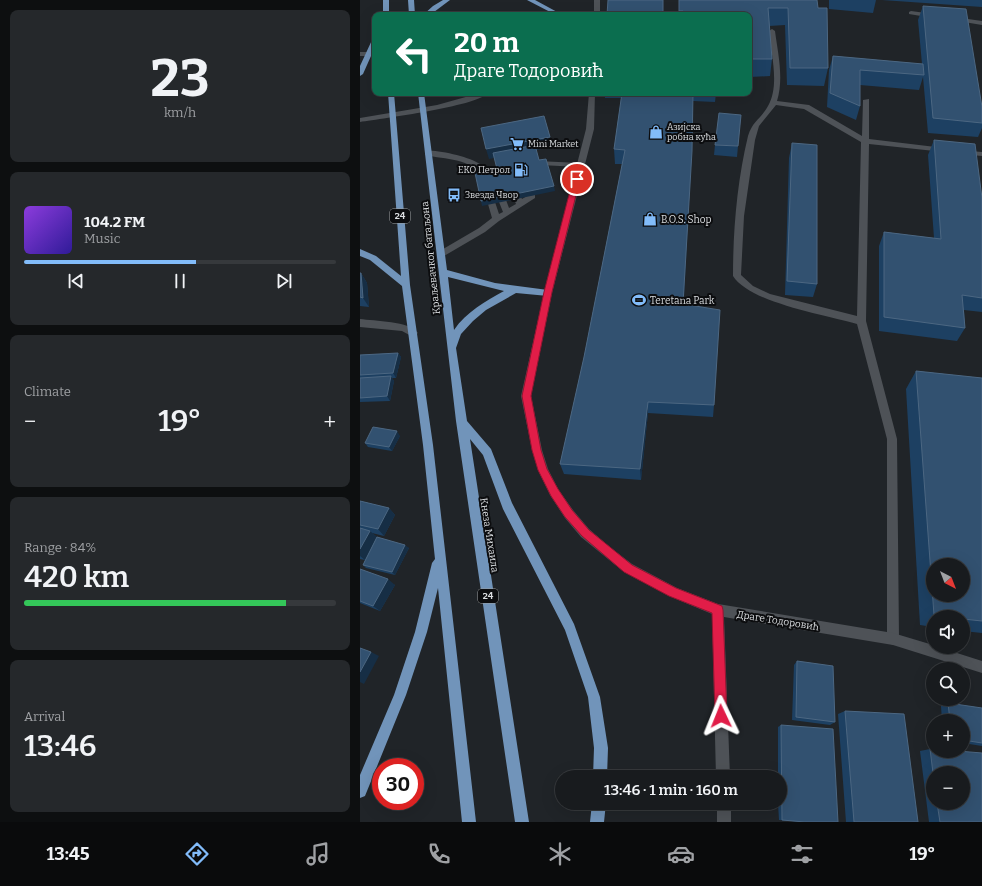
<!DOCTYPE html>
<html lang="en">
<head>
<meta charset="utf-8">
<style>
  :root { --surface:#181b1e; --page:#25282b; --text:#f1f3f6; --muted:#9fa1a4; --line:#36393c; --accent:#82bcfa }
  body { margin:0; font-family:Bitter,serif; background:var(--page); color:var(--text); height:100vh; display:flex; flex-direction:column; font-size:15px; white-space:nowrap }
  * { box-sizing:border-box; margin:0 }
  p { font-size:13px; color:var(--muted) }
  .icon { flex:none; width:22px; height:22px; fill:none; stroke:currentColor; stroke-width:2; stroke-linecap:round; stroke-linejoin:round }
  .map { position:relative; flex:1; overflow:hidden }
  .sheet { display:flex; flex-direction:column; gap:10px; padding:10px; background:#0d0f10; width:360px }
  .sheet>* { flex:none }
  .top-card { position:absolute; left:12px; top:12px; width:380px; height:84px; border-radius:8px; box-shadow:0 4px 16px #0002,0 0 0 1px var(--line); background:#0b6e4f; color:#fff; overflow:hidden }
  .needle { width:26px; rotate:138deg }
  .fabs { position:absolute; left:566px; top:558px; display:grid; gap:8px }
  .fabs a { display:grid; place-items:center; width:44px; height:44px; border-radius:50%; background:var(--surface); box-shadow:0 4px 16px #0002,0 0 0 1px var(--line); font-size:20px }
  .speed { position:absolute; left:12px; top:758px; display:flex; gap:8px; font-size:20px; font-weight:700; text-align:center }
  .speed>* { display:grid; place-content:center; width:52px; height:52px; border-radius:50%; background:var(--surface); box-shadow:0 4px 16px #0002,0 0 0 1px var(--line); line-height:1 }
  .speed .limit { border:6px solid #d22; background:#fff; color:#111 }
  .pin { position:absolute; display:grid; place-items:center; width:34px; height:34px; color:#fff; margin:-17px; border:2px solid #fff; border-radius:50%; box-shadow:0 1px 4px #0007 }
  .me { position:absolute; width:44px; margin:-22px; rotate:358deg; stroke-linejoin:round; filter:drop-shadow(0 0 3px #0008) }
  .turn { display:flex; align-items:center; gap:14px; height:84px; padding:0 16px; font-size:18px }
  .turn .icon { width:52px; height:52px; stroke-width:2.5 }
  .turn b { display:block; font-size:28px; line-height:34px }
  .big { font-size:30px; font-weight:600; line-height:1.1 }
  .sheet .card { flex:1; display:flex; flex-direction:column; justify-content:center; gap:6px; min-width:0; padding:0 14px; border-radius:8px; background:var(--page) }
  .sheet .dial { align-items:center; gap:0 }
  .dial b { font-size:52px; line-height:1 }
  .song { display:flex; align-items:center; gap:12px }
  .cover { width:48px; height:48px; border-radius:6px; background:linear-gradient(135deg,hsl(270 70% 55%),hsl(250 70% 35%)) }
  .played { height:4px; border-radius:2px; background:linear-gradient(90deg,var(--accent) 55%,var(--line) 55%) }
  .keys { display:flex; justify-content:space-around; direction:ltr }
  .heat { display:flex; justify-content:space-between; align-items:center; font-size:22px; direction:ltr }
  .charge { height:6px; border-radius:3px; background:linear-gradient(90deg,#34c759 84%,var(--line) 0) }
  .trip { position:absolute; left:195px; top:770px; width:232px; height:40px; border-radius:20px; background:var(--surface); box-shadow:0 4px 16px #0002,0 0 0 1px var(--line); font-weight:600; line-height:40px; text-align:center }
  .menu { display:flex; height:64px; justify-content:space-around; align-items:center; background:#0a0b0c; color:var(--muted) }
  .menu .icon { width:28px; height:28px }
  .menu .on { color:var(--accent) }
  .menu b { font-size:18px; color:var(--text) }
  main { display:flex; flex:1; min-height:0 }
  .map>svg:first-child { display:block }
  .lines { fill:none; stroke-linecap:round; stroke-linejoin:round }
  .lane { fill:#4e5257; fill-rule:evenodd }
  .street { fill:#4e5257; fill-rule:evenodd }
  .secondary { fill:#4e5257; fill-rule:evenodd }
  .primary { fill:#7194ba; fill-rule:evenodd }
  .wall { fill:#1d4062; fill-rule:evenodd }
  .shaded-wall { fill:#162e45 }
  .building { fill:#325170; stroke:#4c6782; fill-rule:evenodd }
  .route { fill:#e11d48; stroke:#92132f }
  .labels { text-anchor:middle; stroke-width:4; stroke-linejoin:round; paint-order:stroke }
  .far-poi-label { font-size:9px; fill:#dadde0; stroke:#0c0d0f; text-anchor:start }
  .shield { fill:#0c0d0f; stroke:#9c9fa1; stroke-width:1 }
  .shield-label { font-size:9px; font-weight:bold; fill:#dadde0 }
  .poi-label { font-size:10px; fill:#dadde0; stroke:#0c0d0f; text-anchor:start }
  .street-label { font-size:10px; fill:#dadde0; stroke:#0c0d0f }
</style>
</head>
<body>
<main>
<section class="sheet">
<div class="card dial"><b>23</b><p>km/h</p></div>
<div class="card">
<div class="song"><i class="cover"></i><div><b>104.2 FM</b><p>Music</p></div></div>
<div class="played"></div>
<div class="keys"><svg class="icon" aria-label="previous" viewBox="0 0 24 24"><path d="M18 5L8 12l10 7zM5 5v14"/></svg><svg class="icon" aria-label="pause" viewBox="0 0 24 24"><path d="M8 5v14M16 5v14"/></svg><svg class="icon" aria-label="next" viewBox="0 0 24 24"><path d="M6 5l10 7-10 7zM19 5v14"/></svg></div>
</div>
<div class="card"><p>Climate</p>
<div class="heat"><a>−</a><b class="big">19°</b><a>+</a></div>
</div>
<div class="card"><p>Range · 84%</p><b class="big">420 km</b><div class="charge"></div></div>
<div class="card"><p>Arrival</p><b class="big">13:46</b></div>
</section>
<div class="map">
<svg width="622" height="822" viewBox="0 0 622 822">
  <rect width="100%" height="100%" fill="#202428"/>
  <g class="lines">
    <path class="lane" d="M551,11L573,14L576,16L573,18L549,14V12Z
      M594,17L622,21V25L592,20V18Z
      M412,29L415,31C418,54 424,78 417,101L449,105L502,136L503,100L509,99V139L584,148L588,150L584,152L509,144L506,321L537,439L539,639L537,643L533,645L529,643L527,639V439L497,324C466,315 390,303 373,276C373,230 377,182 388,136C393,120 401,119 408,106C420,85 411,54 409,31ZM416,105L444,109L501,142L497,316L410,294L393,286L381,275L384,216L395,140L399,126Z
      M599,150L622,152V156L599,154Z
      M65,151C77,149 110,157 120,164C124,167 126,171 129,176L125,179L122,178C110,157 86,160 65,155Z
      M177,161L220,163L224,165L220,167L180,165H177Z
      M172,193L175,194V198L139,221L125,232L84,256H78L77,254L78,252L119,228L132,218L128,204L129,202H135L139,214L143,212L139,202L140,200H146L149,208L156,204L154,199L155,197H161L162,199Z"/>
    <path class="street" d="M234,0H240V15H234Z
      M0,52H8L11,54L8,56H0Z
      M229,93H235L234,129L192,293L171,396L182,450L188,469L198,489L213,510L229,529L251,548L272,564L317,588L358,604L533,633L573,645V647H578L622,661V673L533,645L364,617L370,777H356L352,614L309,596L264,572L221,537L205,518L190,495L178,470L172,450L161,396L184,293L226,129Z
      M0,319C14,321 50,321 58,333L53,337L42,331L0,327Z
      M357,803H371V822H357Z"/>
    <path class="secondary" d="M120,93H129C113,107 25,118 0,122V118L77,105Z"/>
    <path class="primary" d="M23,0H29V15H23Z
      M48,0H54L55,15H49Z
      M83,0H90L70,15H63L73,6Z
      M167,0H175L199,13L194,14Z
      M15,38V47L3,74L0,76V66L12,40Z
      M28,93H34L50,285L73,445L116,822H102L78,588L67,632L46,695L5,796L0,798V775L34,695L55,632L72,563L75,559L63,445L42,286L10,260L0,256V249L16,256L41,276Z
      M58,93H64L87,270L135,283L188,290L192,293L188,296L156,293L126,310L113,321L101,334L96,348L107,421L131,449L152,503L214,624L240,697L248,748L247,777H233L234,748L228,697L205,630L143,509L123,455L110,439L169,822H155L96,421ZM88,277L144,291C126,301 106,312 94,330Z
      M232,803H246L244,822H230Z"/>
  </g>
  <path class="wall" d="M319,0L458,8L468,68L464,86L427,85L425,25L409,26L412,59L410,76L390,77L389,84V15H319Z
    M469,0H516L513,13L469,9Z
    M522,0H622V7Z
    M563,6L622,107V128L618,137L568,133L563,77L559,90L500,85V106L496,120L467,107L469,70L473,56L562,64L558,20Z
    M244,93H356L355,102L333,101L331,166L323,304L354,405L353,417L288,413L281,480L204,474L200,464L224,357L262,164H255L254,149L261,98H245Z
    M574,140L622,198V312L604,310L605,328L597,341L519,331V246L524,232L574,238L568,155Z
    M432,143L457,284L453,297L425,295L429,158Z
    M355,145L378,146L377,157L354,155Z
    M0,273H1L7,283L9,307L0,306Z
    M38,353L41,357L36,378H32L34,381L30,401L0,402V355Z
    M556,371L622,378V633L603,631V617H573V627L560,625L546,389Z
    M40,436L32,451L8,447L5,443Z
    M0,501L29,508L35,515L24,536L12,533L17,537L49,548L35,575L6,568L3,565L5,560L0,559Z
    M0,569L35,585L20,611L0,603Z
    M437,661L475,722L470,725L432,720L434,665Z
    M588,703L622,708V746L603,743V721H582L581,706Z
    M485,711L558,822H486L478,714Z
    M421,725L443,822L419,820L418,803H420V777H418V727Z
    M570,749L622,822H569L560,751ZM573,773L603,803H573Z"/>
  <path class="shaded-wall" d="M190,137L192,147L129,159L126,149Z
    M332,151L331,166L323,317V304Z
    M194,186L195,191L122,206L121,201Z
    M1,273L7,283L9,307L3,298Z
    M38,353L41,357L36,378L33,373Z
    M31,376L34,381L30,401L27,396Z
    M288,402V413L281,480L280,469Z
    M37,431L40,436L32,451L29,447Z
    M29,508L35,515L24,536L18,529Z
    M10,531L17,537L5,560L0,556V549Z
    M45,545L49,548L35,575L32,572Z
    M28,579L35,585L20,611L13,606Z
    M11,652L19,656L4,684L0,682V672Z"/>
  <path class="building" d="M248,0H303V15H247Z
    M319,0H457L458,8H467L468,68H430L428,8H408L412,59H389L390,72H389V15H323V11H319Z
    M563,6L606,9L622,107V123L573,118Z
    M473,56L563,64L564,75L500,70V106L470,93Z
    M262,93H333L332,151L323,304L360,310L354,405L288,402L280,469L200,464L224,357L265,150L254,149Z
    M359,113L381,115L378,146L355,145Z
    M184,116L190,137L126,149L121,128Z
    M574,140L615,144L622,198V298L602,295L605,328L524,317V232L581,239Z
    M432,143L457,145V284L427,281Z
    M175,145L179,160L186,159L194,186L121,201L115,173L137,169L133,153Z
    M0,273H1L3,298L0,297Z
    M38,353L33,373L0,375V355Z
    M556,371L622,378V621L603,619V617H591L574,615ZM573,565H603V595H573Z
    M31,376L27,396L0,398V378Z
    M13,427L37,431L29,447L5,443Z
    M0,501L29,508L18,529L0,525Z
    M0,528L10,531L0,549Z
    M17,537L45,545L32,572L3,565Z
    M0,569L28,579L13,606L0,601Z
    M0,648L11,652L0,672Z
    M437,661L473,666L475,722L436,717Z
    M588,703L622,708V743L603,740V721H590Z
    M485,711L544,714L558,822H494Z
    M421,725L473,729L478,822H445L422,820Z
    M570,749H573V751H598L622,753V822H580L577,803H603V773H573Z"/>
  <path class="route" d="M217,177L220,179L192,292L171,396L181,450L187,469L198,489L212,510L229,530L272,565L316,588L362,606L363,610L367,716L365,720L361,722L357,720L355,716L352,613L309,596L264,572L222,536L205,517L191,496L178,470L172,450L162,396L184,292L213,179Z"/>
  <defs>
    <g id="shop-bare" transform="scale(1.08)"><path d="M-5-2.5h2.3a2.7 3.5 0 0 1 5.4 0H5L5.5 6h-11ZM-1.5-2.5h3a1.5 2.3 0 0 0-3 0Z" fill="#82bcfa" stroke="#0c0d0f" stroke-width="2.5" paint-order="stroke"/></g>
    <g id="supermarket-bare" transform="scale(1.08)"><path d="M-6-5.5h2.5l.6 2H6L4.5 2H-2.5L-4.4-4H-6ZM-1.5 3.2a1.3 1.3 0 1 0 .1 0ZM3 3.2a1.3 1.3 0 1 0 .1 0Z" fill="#82bcfa" stroke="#0c0d0f" stroke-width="2.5" paint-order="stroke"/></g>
    <g id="fuel-bare" transform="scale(1.08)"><path d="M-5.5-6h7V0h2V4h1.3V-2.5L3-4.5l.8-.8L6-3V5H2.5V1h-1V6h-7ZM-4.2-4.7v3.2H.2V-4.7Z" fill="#82bcfa" stroke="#0c0d0f" stroke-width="2.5" paint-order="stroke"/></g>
    <g id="bus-bare" transform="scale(1.08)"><path d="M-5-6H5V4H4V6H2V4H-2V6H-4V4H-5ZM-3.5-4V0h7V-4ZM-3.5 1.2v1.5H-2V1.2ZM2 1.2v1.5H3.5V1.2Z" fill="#82bcfa" stroke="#0c0d0f" stroke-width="2.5" paint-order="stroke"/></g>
    <g id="stadium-bare" transform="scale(1.08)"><path d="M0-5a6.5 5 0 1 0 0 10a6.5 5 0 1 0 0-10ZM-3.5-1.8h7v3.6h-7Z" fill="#82bcfa" stroke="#0c0d0f" stroke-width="2.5" paint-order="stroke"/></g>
  </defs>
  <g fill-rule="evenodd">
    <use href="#shop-bare" x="296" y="132"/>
    <use href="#supermarket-bare" x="157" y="144"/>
    <use href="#fuel-bare" x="161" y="170"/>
    <use href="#bus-bare" x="94" y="195"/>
    <use href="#shop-bare" x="290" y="219"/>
    <use href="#stadium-bare" x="279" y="300"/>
  </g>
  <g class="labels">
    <g class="far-poi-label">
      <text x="307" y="130">Азијска<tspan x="307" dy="10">робна кућа</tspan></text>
      <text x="168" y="147">Mini Market</text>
      <text x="150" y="173" text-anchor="end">ЕКО Петрол</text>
      <text x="105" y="198">Звезда Чвор</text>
    </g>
    <g class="shield">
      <rect x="30" y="209" width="20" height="14" rx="3"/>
      <rect x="118" y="589" width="20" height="14" rx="3"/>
    </g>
    <g class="shield-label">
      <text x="40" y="219">24</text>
      <text x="128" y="599">24</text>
    </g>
    <g class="poi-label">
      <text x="301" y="223">B.O.S. Shop</text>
      <text x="290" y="304">Teretana Park</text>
    </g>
    <g class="street-label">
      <text transform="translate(70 258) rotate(-96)" y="4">Краљевачког батаљона</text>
      <text transform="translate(130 535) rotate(81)" y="4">Кнеза Михаила</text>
      <text transform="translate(418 620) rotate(9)" y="4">Драге Тодоровић</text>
    </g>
  </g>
</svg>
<div class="fabs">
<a><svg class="needle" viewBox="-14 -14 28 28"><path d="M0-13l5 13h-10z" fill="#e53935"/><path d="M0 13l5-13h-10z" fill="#9fa1a4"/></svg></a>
<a><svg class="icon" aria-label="sound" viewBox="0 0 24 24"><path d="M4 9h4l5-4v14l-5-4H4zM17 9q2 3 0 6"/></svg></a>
<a><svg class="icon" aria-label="search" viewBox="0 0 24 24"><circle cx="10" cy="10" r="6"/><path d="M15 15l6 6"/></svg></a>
<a>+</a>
<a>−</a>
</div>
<div class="speed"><div class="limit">30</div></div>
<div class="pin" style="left:217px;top:179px;background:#d93025"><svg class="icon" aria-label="arrive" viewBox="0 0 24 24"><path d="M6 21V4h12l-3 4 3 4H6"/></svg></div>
<svg class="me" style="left:361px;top:716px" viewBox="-20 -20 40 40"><path d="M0-17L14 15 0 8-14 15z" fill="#e11d48" stroke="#fff" stroke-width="4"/></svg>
<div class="trip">13:46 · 1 min · 160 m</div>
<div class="top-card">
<div class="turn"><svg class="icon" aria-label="left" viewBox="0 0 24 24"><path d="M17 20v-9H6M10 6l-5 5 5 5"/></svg><div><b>20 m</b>Драге Тодоровић</div></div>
</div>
</div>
</main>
<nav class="menu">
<b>13:45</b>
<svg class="icon on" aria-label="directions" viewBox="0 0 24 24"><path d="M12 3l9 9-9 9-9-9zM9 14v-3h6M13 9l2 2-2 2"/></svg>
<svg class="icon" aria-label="music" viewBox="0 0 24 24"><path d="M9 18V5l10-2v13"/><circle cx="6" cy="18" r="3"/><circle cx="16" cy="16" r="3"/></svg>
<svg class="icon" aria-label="phone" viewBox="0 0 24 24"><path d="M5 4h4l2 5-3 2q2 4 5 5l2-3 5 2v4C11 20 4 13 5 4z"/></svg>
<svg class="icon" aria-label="climate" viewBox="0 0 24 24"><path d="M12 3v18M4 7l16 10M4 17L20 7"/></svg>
<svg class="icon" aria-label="car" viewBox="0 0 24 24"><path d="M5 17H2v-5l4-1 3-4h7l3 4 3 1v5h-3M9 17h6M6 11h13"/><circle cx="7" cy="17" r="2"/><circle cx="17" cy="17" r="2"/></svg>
<svg class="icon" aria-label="filters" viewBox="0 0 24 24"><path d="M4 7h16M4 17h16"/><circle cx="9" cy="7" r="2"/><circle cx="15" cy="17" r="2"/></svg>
<b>19°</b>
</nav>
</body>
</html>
